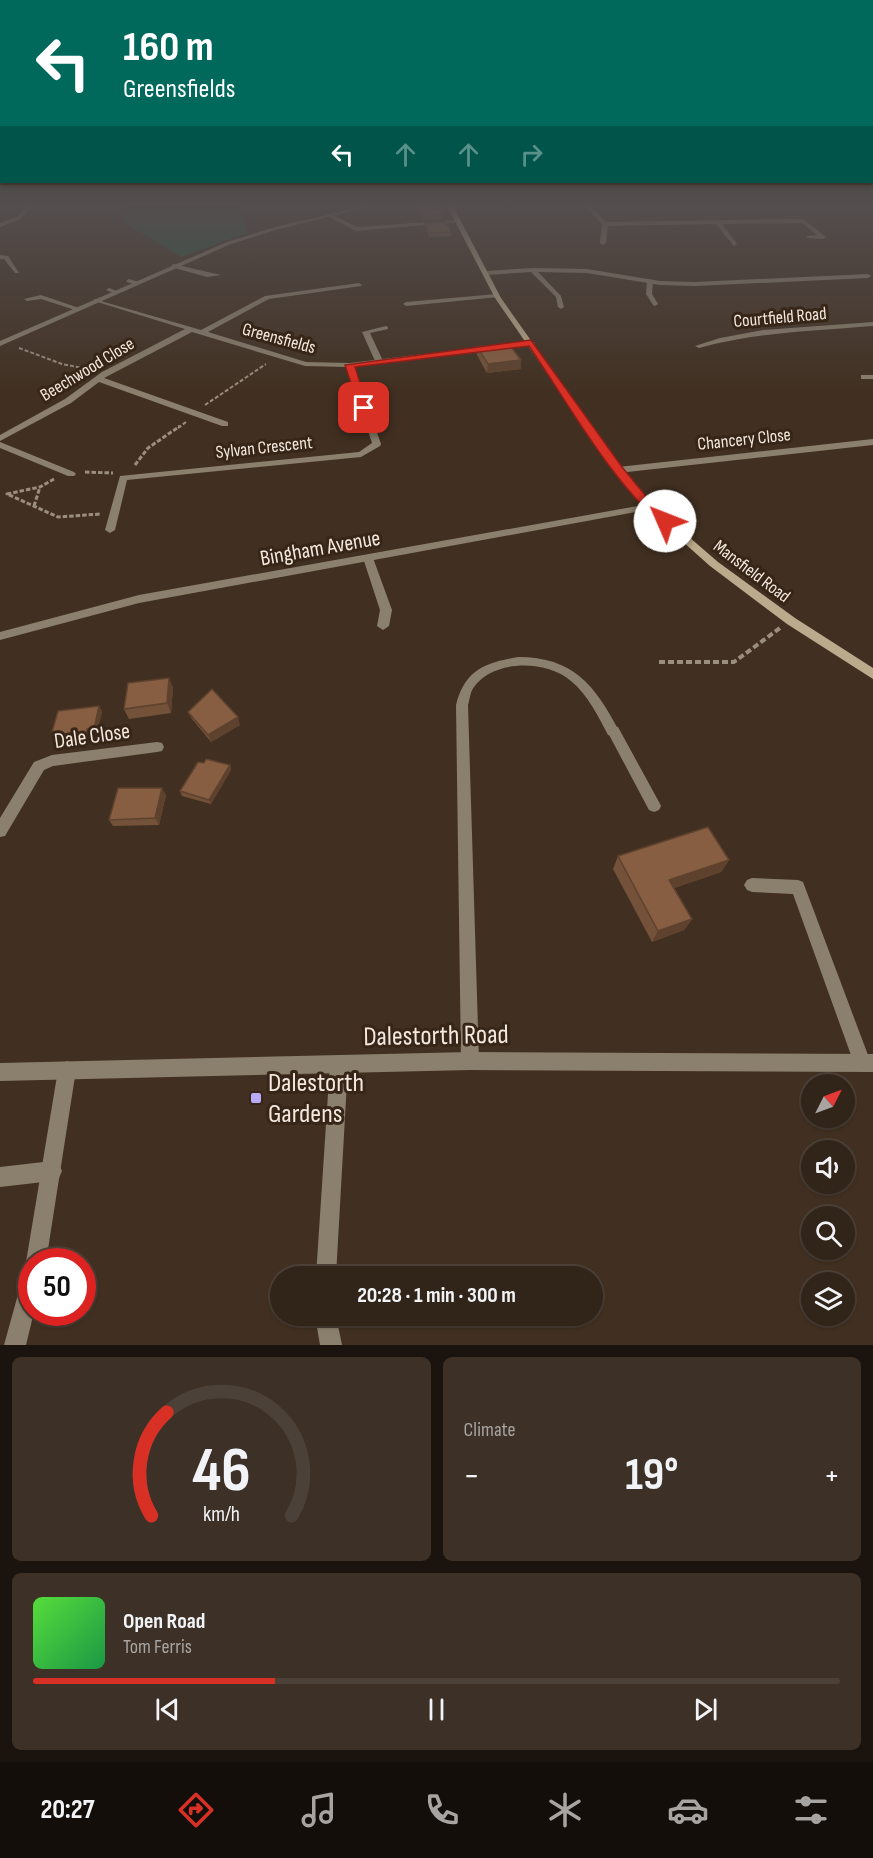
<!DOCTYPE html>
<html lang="en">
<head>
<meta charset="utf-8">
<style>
  :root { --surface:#312419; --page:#3d3026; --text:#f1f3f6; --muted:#a8a4a2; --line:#4c4138; --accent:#d93025 }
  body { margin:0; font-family:"Sofia Sans Condensed",sans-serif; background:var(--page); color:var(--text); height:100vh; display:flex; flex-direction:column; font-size:22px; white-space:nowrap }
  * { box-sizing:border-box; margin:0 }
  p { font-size:20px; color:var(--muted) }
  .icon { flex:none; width:33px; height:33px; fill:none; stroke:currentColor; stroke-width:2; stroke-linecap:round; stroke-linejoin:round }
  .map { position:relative; height:1345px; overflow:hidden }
  .side { display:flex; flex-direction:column; gap:12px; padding:12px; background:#1b140e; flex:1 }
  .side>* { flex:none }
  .top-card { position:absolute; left:0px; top:0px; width:873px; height:183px; box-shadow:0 2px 4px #0004,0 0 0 2px var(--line); background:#00695c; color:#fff; overflow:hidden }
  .needle { width:39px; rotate:48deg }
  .controls { position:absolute; left:801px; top:1074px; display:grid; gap:12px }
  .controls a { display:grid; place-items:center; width:54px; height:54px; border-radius:50%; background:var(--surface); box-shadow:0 2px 4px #0004,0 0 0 2px var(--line); font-size:30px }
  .speed { position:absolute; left:18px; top:1248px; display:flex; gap:12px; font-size:30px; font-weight:700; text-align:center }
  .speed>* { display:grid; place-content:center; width:78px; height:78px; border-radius:50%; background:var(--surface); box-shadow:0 2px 4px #0004,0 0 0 2px var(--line); line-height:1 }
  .speed .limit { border:9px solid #d22; background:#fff; color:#111 }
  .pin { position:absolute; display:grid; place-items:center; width:51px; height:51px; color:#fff; margin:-26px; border-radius:12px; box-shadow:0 3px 9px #0006 }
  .me { position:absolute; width:66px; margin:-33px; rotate:314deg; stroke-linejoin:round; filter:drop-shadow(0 0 4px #0008) }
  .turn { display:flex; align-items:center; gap:21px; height:126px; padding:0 24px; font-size:27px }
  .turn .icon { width:78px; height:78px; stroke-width:2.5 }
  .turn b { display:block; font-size:42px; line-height:51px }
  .lanes { display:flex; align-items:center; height:57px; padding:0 24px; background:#0003; justify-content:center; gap:30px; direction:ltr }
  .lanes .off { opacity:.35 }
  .big { font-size:45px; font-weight:700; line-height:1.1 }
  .side .card { flex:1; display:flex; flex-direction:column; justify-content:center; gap:9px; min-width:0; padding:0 21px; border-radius:9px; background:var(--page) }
  .side .dial { align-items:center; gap:0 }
  .dial svg { height:156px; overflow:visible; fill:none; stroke:var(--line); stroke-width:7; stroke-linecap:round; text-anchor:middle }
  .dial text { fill:var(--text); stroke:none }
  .song { display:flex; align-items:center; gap:18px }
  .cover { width:72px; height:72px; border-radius:9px; background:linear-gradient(135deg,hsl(110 70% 55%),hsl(140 70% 35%)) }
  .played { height:6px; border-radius:3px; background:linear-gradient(90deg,var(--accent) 30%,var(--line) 30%) }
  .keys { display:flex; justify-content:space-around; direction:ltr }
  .heat { display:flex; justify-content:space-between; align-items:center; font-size:33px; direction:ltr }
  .side .tiles { flex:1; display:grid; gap:12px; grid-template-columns:1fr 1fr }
  .card:last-child { grid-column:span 2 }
  .trip { position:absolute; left:270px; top:1266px; width:333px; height:60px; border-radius:30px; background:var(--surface); box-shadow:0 2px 4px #0004,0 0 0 2px var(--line); font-weight:700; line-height:60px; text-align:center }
  .tabs { display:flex; height:96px; justify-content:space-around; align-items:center; background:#140e0a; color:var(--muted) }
  .tabs .icon { width:42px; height:42px }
  .tabs .current { color:var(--accent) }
  .tabs b { font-size:27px; color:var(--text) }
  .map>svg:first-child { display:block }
  .green { fill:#27543d }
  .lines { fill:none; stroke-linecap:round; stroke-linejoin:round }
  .path-far2 { stroke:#9c8d81; stroke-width:2; stroke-dasharray:4 2; stroke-linecap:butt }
  .path-far1 { stroke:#9c8d81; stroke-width:3; stroke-dasharray:4.5 2; stroke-linecap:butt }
  .path { stroke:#9c8d81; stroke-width:4; stroke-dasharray:6 3; stroke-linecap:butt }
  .service { fill:#8b806d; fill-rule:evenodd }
  .minor { fill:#8b806d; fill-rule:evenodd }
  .tertiary { fill:#8b806d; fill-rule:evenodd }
  .secondary { fill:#bcaa8c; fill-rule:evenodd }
  .wall { fill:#745139 }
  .shaded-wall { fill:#5e422e }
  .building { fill:#875e42; stroke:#5e422e; stroke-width:1.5 }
  .route { fill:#d93025; stroke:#8d1f18; stroke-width:1.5 }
  .poi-dot { fill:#b8abf7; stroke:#372617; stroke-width:2 }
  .labels { text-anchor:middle; stroke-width:6; stroke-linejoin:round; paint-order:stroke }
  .far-street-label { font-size:18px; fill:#f3e7de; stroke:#372617 }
  .street-label { font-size:22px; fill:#f3e7de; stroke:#372617 }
  .near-street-label { font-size:27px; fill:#f3e7de; stroke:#372617 }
  .near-poi-label { font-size:27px; fill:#f3e7de; stroke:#372617; text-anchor:start }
</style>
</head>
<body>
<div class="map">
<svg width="873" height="1345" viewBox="0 0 873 1345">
  <rect width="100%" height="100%" fill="#413021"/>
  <path class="green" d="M124,206H241L247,233L181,257L122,221Z"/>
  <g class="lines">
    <path class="path-far2" d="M19,348L62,364L92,370
      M205,405L266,364
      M178,428L186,422"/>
    <path class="path-far1" d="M135,465L148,448L180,426
      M85,472L113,473
      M54,479L40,487L7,494L58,517L101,514
      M34,506L40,487"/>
    <path class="path" d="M659,662H734L780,628"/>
    <path class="service" d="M173,264L221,275L207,277L171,267Z
      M129,279L139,282L140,283L137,285L127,282L126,281Z
      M650,279L653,281L652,294L658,304L655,306L653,305L646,294L647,281Z
      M109,288L119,292L116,294L106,290Z
      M41,295L79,308L80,309L75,310L41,299L27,301L24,299Z
      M386,326L388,327V329L370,333L383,361L379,363L375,361L362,332Z
      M368,555L373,558L392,610L389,626L383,630L377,626L380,610L363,558Z
      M613,726L618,727L659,802L661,806L659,810L654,812L649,810L607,731L608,727Z
      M752,878L798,880L803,882L871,1063L868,1069L862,1072L856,1069L793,894L752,892L747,890L744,885L747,880Z
      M52,1161L59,1164L62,1171L59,1178L52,1181L0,1187V1167Z"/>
    <path class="minor" d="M26,206H32L21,219L0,227V223L17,217Z
      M584,206H590L606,222L803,219L826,237L823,239L807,238V236L817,235L802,223L722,224L737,244L734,246L716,224L608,226L606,243L603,245L600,243L602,224Z
      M327,214H331L357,227L458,220L461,222L356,231L327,216Z
      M0,255L8,256L19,273H15L4,259H0Z
      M533,268L587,269L660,281L695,282L868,274L871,276L868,278L695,286L660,285L587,273L538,272L561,296L564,307L561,309L558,307L556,297L531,272L486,275L483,273L486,271Z
      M359,283L362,285L361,286L269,299L208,332L306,362L350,363L531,341L535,343L531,345L354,367L381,444L380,446L361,457L127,480L115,530L110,533L105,530L120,476L359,452L372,443L347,367L305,366L192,332L104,378L228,422V426H222L99,382L71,403L0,441V435L65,399L102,372L185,329L94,301V299L201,330L265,296Z
      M497,294L499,295V297L406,306L403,304L406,302Z
      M873,322V326C813,331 757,332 699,348L695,346L720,338L763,330Z
      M861,375H873V379H861Z
      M873,439V445L618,473L613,470L618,467Z
      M0,442L74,472L76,474L74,476H68L0,448Z
      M649,504L652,505V509L139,603L0,640V632L139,595Z
      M518,657C573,657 595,685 619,731L618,735L613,736L608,735C598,716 588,695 571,681C547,660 494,659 474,687C470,692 470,699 468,705L479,1061L476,1067L470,1070L464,1067L461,1061L456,705C465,670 484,663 518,657Z
      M157,742L162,743L164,747L162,751L157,752L53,766L44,770L5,836L0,837V818L34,762L52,755Z
      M339,1055L345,1058L348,1064L336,1276H316L330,1064L333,1058Z
      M67,1061L73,1064L76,1070L46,1262H32V1312H34L26,1345H4L22,1280L25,1273L31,1270L26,1262L58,1070L61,1064Z
      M315,1316H336L342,1345H320Z"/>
    <path class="tertiary" d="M364,206H373L279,229L231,244L0,346V341L227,242L275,227Z
      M470,1052L873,1054V1072L470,1070L0,1081V1063Z"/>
    <path class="secondary" d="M447,206H453L501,298L621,468L652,505L718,562L795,618L873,668V679L787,624L710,566L646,509L615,472L495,298Z"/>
  </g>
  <path class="wall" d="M417,206H442V211H441L443,215V219L422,220Z
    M425,223L451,232V236L429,237L425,227Z
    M477,347L521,369L487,373L477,355Z
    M169,678L173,688L171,713L129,719L124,709Z
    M102,711L97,733L90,734L89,738L60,741L52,732Z
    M188,712L240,725L211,742L192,719Z
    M204,763L230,765L231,770L211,804L182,796L180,791Z
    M166,795L159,825L113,826L109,820Z
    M618,856L729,860L721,872L674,888L692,919L684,930L652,942L613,869Z"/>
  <path class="shaded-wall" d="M521,360V369L487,373L488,364Z
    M169,678L173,688L171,713L167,703Z
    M99,706L102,711L97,733L94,729Z
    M238,717L240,725L211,742L208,735Z
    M87,729L90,734L89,738L86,733Z
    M230,765L231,770L211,804L209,800Z
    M162,788L166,795L159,825L155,818Z
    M729,860L721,872L663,892L669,880Z
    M692,919L684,930L652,942L658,931Z"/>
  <path class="building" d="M418,206H442V207H439L443,215L422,216Z
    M446,222L451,232L429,233L425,223Z
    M500,345L511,347L521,360L488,364L477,347Z
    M169,678L167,703L124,709L128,683Z
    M212,689L238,717L208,735L188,712Z
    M99,706L94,729H87L86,733L57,736L58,731L52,732L58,711Z
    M206,759L230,765L209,800L180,791L198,762L204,763Z
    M118,788H162L155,818L109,820Z
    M708,827L729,860L669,880L692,919L658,931L618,856Z"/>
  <linearGradient id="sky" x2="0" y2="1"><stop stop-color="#241a12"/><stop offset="0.52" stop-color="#544e4e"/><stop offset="1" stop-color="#544e4e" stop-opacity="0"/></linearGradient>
  <rect width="873" height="394" fill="url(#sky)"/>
  <path class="route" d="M531,340L622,467L653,505L669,519V524H661C607,475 570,406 529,346L355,367L368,408L364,410L359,408L345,365Z"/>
  <rect class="poi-dot" x="250" y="1092" width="12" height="12" rx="3"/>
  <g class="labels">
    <g class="far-street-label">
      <text transform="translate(780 317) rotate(-5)" y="6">Courtfield Road</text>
      <text transform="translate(279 338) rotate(15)" y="6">Greensfields</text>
      <text transform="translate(87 369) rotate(-31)" y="6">Beechwood Close</text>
      <text transform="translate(744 439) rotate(-6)" y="6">Chancery Close</text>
      <text transform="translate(264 447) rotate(-6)" y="6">Sylvan Crescent</text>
      <text transform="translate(752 571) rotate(37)" y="6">Mansfield Road</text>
    </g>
    <g class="street-label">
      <text transform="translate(320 547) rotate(-10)" y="8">Bingham Avenue</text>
      <text transform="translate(92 735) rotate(-8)" y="8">Dale Close</text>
    </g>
    <g class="near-street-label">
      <text transform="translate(436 1035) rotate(-1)" y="9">Dalestorth Road</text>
    </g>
    <g class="near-poi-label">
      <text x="268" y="1091">Dalestorth<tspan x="268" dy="31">Gardens</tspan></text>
    </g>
  </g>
</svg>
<div class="controls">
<a><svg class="needle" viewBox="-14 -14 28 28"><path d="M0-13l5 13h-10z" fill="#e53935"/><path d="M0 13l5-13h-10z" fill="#a8a4a2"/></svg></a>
<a><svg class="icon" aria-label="sound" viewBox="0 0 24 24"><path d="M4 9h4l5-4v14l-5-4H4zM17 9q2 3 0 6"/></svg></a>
<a><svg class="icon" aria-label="search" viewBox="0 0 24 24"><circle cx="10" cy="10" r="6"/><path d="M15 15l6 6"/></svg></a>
<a><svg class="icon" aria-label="layers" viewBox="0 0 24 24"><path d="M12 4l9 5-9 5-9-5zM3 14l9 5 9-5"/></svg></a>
</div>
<div class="speed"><div class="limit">50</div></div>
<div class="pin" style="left:364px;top:408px;background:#d93025"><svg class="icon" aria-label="arrive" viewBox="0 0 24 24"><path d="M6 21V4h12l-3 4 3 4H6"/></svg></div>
<svg class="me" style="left:665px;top:521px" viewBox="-20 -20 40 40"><circle r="19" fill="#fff"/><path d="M0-13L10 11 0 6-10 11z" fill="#d93025"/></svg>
<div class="trip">20:28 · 1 min · 300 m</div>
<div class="top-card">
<div class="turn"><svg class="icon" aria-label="left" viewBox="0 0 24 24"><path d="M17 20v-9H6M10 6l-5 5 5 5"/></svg><div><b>160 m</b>Greensfields</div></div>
<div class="lanes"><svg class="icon" aria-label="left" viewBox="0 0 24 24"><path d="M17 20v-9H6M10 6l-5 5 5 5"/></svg><svg class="icon off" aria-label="ahead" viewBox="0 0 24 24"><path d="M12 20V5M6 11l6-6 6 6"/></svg><svg class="icon off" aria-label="ahead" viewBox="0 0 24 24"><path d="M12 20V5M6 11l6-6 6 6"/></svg><svg class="icon off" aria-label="right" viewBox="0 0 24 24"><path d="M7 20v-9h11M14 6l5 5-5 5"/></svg></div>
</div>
</div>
<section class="side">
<div class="tiles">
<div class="card dial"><svg viewBox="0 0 100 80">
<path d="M14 69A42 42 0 1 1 86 69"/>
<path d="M14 69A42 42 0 0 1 22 16" stroke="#d93025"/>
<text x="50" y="56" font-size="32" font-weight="700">46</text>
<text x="50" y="72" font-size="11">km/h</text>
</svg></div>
<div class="card"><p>Climate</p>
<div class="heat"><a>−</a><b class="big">19°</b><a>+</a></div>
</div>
<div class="card">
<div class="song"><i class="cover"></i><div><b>Open Road</b><p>Tom Ferris</p></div></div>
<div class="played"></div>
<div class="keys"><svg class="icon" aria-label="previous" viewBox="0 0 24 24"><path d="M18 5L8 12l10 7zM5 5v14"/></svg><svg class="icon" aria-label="pause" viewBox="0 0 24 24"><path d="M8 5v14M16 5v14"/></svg><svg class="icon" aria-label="next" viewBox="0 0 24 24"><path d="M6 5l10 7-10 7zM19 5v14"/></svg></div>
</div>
</div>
</section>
<nav class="tabs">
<b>20:27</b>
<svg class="icon current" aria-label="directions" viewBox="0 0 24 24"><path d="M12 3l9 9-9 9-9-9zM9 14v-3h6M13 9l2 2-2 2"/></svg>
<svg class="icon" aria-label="music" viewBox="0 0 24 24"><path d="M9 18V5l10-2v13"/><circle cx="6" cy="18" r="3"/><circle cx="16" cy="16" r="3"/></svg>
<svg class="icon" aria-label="phone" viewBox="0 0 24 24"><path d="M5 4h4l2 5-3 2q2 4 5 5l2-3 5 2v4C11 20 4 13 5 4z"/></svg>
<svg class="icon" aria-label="climate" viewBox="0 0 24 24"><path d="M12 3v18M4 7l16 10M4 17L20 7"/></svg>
<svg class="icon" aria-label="car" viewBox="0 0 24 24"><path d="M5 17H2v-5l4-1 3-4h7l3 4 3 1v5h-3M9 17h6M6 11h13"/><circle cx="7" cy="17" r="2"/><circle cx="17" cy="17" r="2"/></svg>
<svg class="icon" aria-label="filters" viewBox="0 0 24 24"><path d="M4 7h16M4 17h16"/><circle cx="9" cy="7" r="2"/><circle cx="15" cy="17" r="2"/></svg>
</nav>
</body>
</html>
